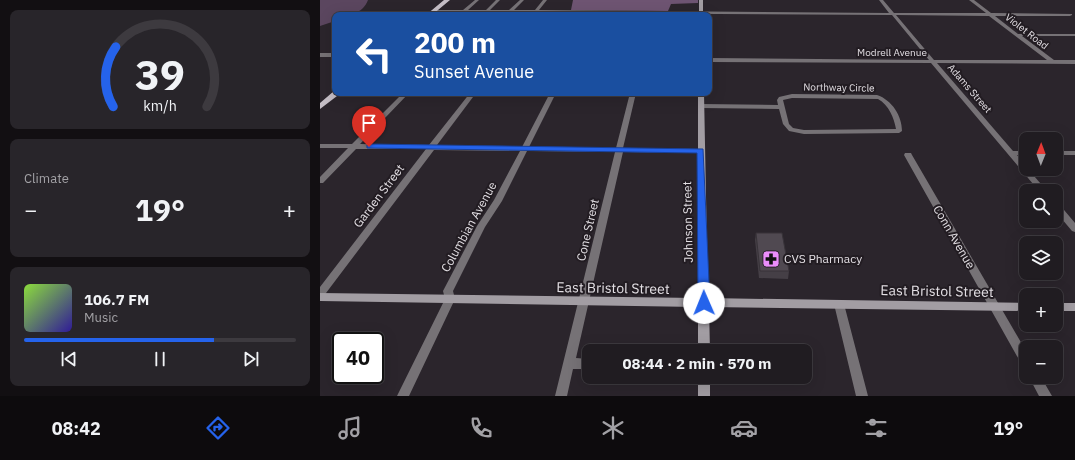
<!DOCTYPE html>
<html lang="en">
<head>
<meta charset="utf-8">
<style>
  :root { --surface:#201c21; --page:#28252a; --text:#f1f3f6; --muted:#a2a1a5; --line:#3d3a3f; --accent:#2563eb }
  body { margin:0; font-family:"IBM Plex Sans",sans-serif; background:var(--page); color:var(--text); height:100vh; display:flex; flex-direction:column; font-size:15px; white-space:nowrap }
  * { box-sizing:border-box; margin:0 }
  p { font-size:13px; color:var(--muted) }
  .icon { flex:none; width:22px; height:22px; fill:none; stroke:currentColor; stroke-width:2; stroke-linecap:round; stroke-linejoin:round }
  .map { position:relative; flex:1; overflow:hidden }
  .side { display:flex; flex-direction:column; gap:10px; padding:10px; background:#120f12; width:320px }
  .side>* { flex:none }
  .banner { position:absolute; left:12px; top:12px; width:380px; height:84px; border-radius:8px; box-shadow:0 4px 16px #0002,0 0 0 1px var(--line); background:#1a4fa0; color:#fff; overflow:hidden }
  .needle { width:26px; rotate:1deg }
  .controls { position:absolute; left:699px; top:132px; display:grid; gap:8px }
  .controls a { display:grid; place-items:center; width:44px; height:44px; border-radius:8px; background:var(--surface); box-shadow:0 4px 16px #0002,0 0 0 1px var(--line); font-size:20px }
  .speed { position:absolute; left:12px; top:332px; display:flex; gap:8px; font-size:20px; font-weight:700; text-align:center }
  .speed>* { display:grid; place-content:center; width:52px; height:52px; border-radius:50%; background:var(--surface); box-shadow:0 4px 16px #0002,0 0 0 1px var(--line); line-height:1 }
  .speed .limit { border:2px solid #111; border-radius:6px; background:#fff; color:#111 }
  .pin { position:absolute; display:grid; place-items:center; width:34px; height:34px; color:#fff; margin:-41px -17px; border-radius:50% 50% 50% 0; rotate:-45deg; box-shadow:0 0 4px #0007 }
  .pin .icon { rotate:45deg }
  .me { position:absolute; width:44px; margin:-22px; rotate:359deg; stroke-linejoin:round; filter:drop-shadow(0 0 3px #0008) }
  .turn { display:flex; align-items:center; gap:14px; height:84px; padding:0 16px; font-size:18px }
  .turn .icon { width:52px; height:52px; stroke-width:2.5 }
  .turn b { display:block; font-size:28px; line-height:34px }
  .big { font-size:30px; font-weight:700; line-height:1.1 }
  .side .widget { flex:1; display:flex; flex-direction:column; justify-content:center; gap:6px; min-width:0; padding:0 14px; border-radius:8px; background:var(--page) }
  .side .dial { align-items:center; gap:0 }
  .dial svg { height:104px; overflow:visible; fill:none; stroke:var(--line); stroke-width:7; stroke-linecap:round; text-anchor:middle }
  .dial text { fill:var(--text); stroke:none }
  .song { display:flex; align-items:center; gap:12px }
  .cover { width:48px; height:48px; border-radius:6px; background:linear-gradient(135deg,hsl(90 70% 55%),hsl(250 70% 35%)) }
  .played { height:4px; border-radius:2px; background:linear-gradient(90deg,var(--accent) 70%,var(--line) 70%) }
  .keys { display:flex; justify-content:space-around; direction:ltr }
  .heat { display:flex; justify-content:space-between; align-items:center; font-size:22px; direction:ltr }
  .trip { position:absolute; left:262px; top:344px; width:230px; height:40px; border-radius:8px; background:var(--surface); box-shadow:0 4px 16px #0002,0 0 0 1px var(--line); font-weight:700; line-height:40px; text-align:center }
  .tabs { display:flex; height:64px; justify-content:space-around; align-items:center; background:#0d0b0d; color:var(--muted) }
  .tabs .icon { width:28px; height:28px }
  .tabs .selected { color:var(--accent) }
  .tabs b { font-size:18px; color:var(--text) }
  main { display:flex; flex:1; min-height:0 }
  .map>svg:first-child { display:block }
  .green { fill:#5b465f }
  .forest { fill:#6e5472 }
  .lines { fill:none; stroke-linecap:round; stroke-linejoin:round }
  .street { fill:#767276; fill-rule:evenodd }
  .secondary { fill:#a29da3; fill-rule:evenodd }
  .primary { fill:#c5bec6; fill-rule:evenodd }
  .wall { fill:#453f46 }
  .building { fill:#504951; stroke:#383339 }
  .route { fill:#2563eb; stroke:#184099 }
  .labels { text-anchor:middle; stroke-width:4; stroke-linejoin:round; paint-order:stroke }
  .far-street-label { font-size:10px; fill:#e3dfe4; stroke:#221c22 }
  .street-label { font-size:12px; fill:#e3dfe4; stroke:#221c22 }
  .poi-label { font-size:12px; fill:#e3dfe4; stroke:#221c22; text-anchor:start }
  .near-street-label { font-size:14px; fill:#e3dfe4; stroke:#221c22 }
</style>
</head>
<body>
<main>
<section class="side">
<div class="widget dial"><svg viewBox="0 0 100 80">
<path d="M14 69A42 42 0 1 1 86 69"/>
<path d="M14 69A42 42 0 0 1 16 23" stroke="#2563eb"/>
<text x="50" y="56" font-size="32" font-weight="700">39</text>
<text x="50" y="72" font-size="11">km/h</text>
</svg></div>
<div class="widget"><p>Climate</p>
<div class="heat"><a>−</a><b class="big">19°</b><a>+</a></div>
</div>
<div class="widget">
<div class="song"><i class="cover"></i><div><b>106.7 FM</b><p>Music</p></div></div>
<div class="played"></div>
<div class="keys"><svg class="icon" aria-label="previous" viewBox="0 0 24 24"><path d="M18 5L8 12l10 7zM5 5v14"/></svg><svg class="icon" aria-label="pause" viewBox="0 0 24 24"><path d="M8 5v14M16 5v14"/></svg><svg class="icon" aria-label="next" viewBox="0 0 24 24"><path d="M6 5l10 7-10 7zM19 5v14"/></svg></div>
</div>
</section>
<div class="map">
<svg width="755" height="396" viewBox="0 0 755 396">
  <rect width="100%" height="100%" fill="#2b252c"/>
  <path class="green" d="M0,0H48C42,15 29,15 15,15V21L0,26Z"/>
  <path class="forest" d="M253,0H378V3L351,4L348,11L251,10Z"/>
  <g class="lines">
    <path class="street" d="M155,0H159L148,10H166L176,0H180L170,10H189L200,0H204L194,10H215L223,0H227L219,10L569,13L559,0H563L574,13H666L649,0H654L671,13L752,14V15L750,16H675L698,34H755V36H702L734,60H755V64L617,63L693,151H706V155H697L706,166V169H708L727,191H719L611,63L389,62V58L609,60L572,15L217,13L216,15H213V13H168L165,14L163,13L114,12L112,11L114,10H143ZM576,15L669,16L727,60H614Z
      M0,53H15V57H0Z
      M83,93H89L40,144L109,145L150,93H156L117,145L202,147L230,93H236L209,147L296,148L310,93H316L303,148L381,149L385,151L381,153L303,152L256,358L269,359V369H253L247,396H235L295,152L207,151L182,201L165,227L133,291L135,299L89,396H77L125,299L123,291L157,226L174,200L200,151L114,150L3,297L0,298V287L106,149H36L3,183H0V177L28,148H0V144H32Z
      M472,94L557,95C572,100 582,116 582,131L579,133L484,134L469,131L463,124L459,109L381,108L378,106L381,104L458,105L457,100L459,97ZM472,98L558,99C569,105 574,118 576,129L484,130L473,128L469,124L463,100Z
      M736,151H755V155H736Z
      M585,153H591L592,155L706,351V366L702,365L584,155Z
      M736,203L739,204L755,223V232L752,231L736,212Z
      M519,300L523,301L524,304L548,396H536L514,304L515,301Z
      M709,377H721L732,396H719Z"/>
    <path class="secondary" d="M379,0H383V15H379Z
      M378,93H384L388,298L706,303V311L389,307L390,351H378V307L0,301V293L378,298Z
      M736,303H755V311H736Z
      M378,377H390V396H378Z"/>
    <path class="primary" d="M124,0H130L112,15H106Z
      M14,91L15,93H21L0,109V103Z"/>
  </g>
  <path class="wall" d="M436,233L469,271L468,279L439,278L435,240Z"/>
  <path class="building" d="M436,233H462L469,271H440Z"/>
  <path class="route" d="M49,144L383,149L390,303L388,306L384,308L380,306L378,303L377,153L47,148V145Z"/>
  <defs>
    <g id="pharmacy-square" transform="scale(0.9)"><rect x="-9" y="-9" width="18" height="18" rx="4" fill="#eb8dfb" stroke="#221c22"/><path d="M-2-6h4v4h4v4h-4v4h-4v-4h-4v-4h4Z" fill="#111"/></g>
  </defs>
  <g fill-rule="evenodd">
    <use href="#pharmacy-square" x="451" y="259"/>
  </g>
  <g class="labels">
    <g class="far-street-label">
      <text transform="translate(707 31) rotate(38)" y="4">Violet Road</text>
      <text x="572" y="56">Modrell Avenue</text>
      <text transform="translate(519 87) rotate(1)" y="4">Northway Circle</text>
      <text transform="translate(650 88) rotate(49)" y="4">Adams Street</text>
    </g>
    <g class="street-label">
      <text transform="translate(59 196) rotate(-53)" y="4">Garden Street</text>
      <text transform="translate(368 222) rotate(-91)" y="4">Johnson Street</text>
      <text transform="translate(149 227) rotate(-61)" y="4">Columbian Avenue</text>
      <text transform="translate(268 230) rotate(-77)" y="4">Cone Street</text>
      <text transform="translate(634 237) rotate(60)" y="4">Conn Avenue</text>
    </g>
    <g class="poi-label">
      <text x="464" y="263">CVS Pharmacy</text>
    </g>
    <g class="near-street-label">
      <text transform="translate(293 288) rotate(1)" y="5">East Bristol Street</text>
      <text transform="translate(617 291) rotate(1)" y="5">East Bristol Street</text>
    </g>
  </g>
</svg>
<div class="controls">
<a><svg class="needle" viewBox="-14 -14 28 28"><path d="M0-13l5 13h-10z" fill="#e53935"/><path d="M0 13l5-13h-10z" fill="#a2a1a5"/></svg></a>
<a><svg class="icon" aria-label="search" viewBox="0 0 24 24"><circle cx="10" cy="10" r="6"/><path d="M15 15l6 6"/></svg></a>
<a><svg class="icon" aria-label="layers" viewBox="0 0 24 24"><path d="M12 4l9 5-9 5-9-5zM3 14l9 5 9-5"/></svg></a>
<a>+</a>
<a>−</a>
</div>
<div class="speed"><div class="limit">40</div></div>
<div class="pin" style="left:49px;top:147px;background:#d93025"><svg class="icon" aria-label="arrive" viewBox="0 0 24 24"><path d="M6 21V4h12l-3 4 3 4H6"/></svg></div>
<svg class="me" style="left:384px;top:303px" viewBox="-20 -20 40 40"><circle r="19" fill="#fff"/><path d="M0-13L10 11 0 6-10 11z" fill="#2563eb"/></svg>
<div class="trip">08:44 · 2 min · 570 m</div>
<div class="banner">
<div class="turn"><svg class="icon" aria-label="left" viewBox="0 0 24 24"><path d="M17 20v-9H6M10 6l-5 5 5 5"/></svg><div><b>200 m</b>Sunset Avenue</div></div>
</div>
</div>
</main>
<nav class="tabs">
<b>08:42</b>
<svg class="icon selected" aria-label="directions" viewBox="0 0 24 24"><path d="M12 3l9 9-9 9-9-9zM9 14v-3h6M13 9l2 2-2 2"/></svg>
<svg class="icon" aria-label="music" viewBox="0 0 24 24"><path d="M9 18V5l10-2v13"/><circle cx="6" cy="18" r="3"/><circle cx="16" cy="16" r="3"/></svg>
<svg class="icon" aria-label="phone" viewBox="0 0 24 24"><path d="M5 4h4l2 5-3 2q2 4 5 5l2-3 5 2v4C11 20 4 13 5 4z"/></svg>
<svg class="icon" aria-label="climate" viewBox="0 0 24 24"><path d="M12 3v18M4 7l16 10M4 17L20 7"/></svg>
<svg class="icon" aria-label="car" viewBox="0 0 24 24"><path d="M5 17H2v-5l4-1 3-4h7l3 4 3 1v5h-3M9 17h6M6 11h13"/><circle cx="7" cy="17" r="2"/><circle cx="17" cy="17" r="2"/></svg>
<svg class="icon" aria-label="filters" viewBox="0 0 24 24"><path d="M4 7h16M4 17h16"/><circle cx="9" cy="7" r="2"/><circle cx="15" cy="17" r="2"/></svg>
<b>19°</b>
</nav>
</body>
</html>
